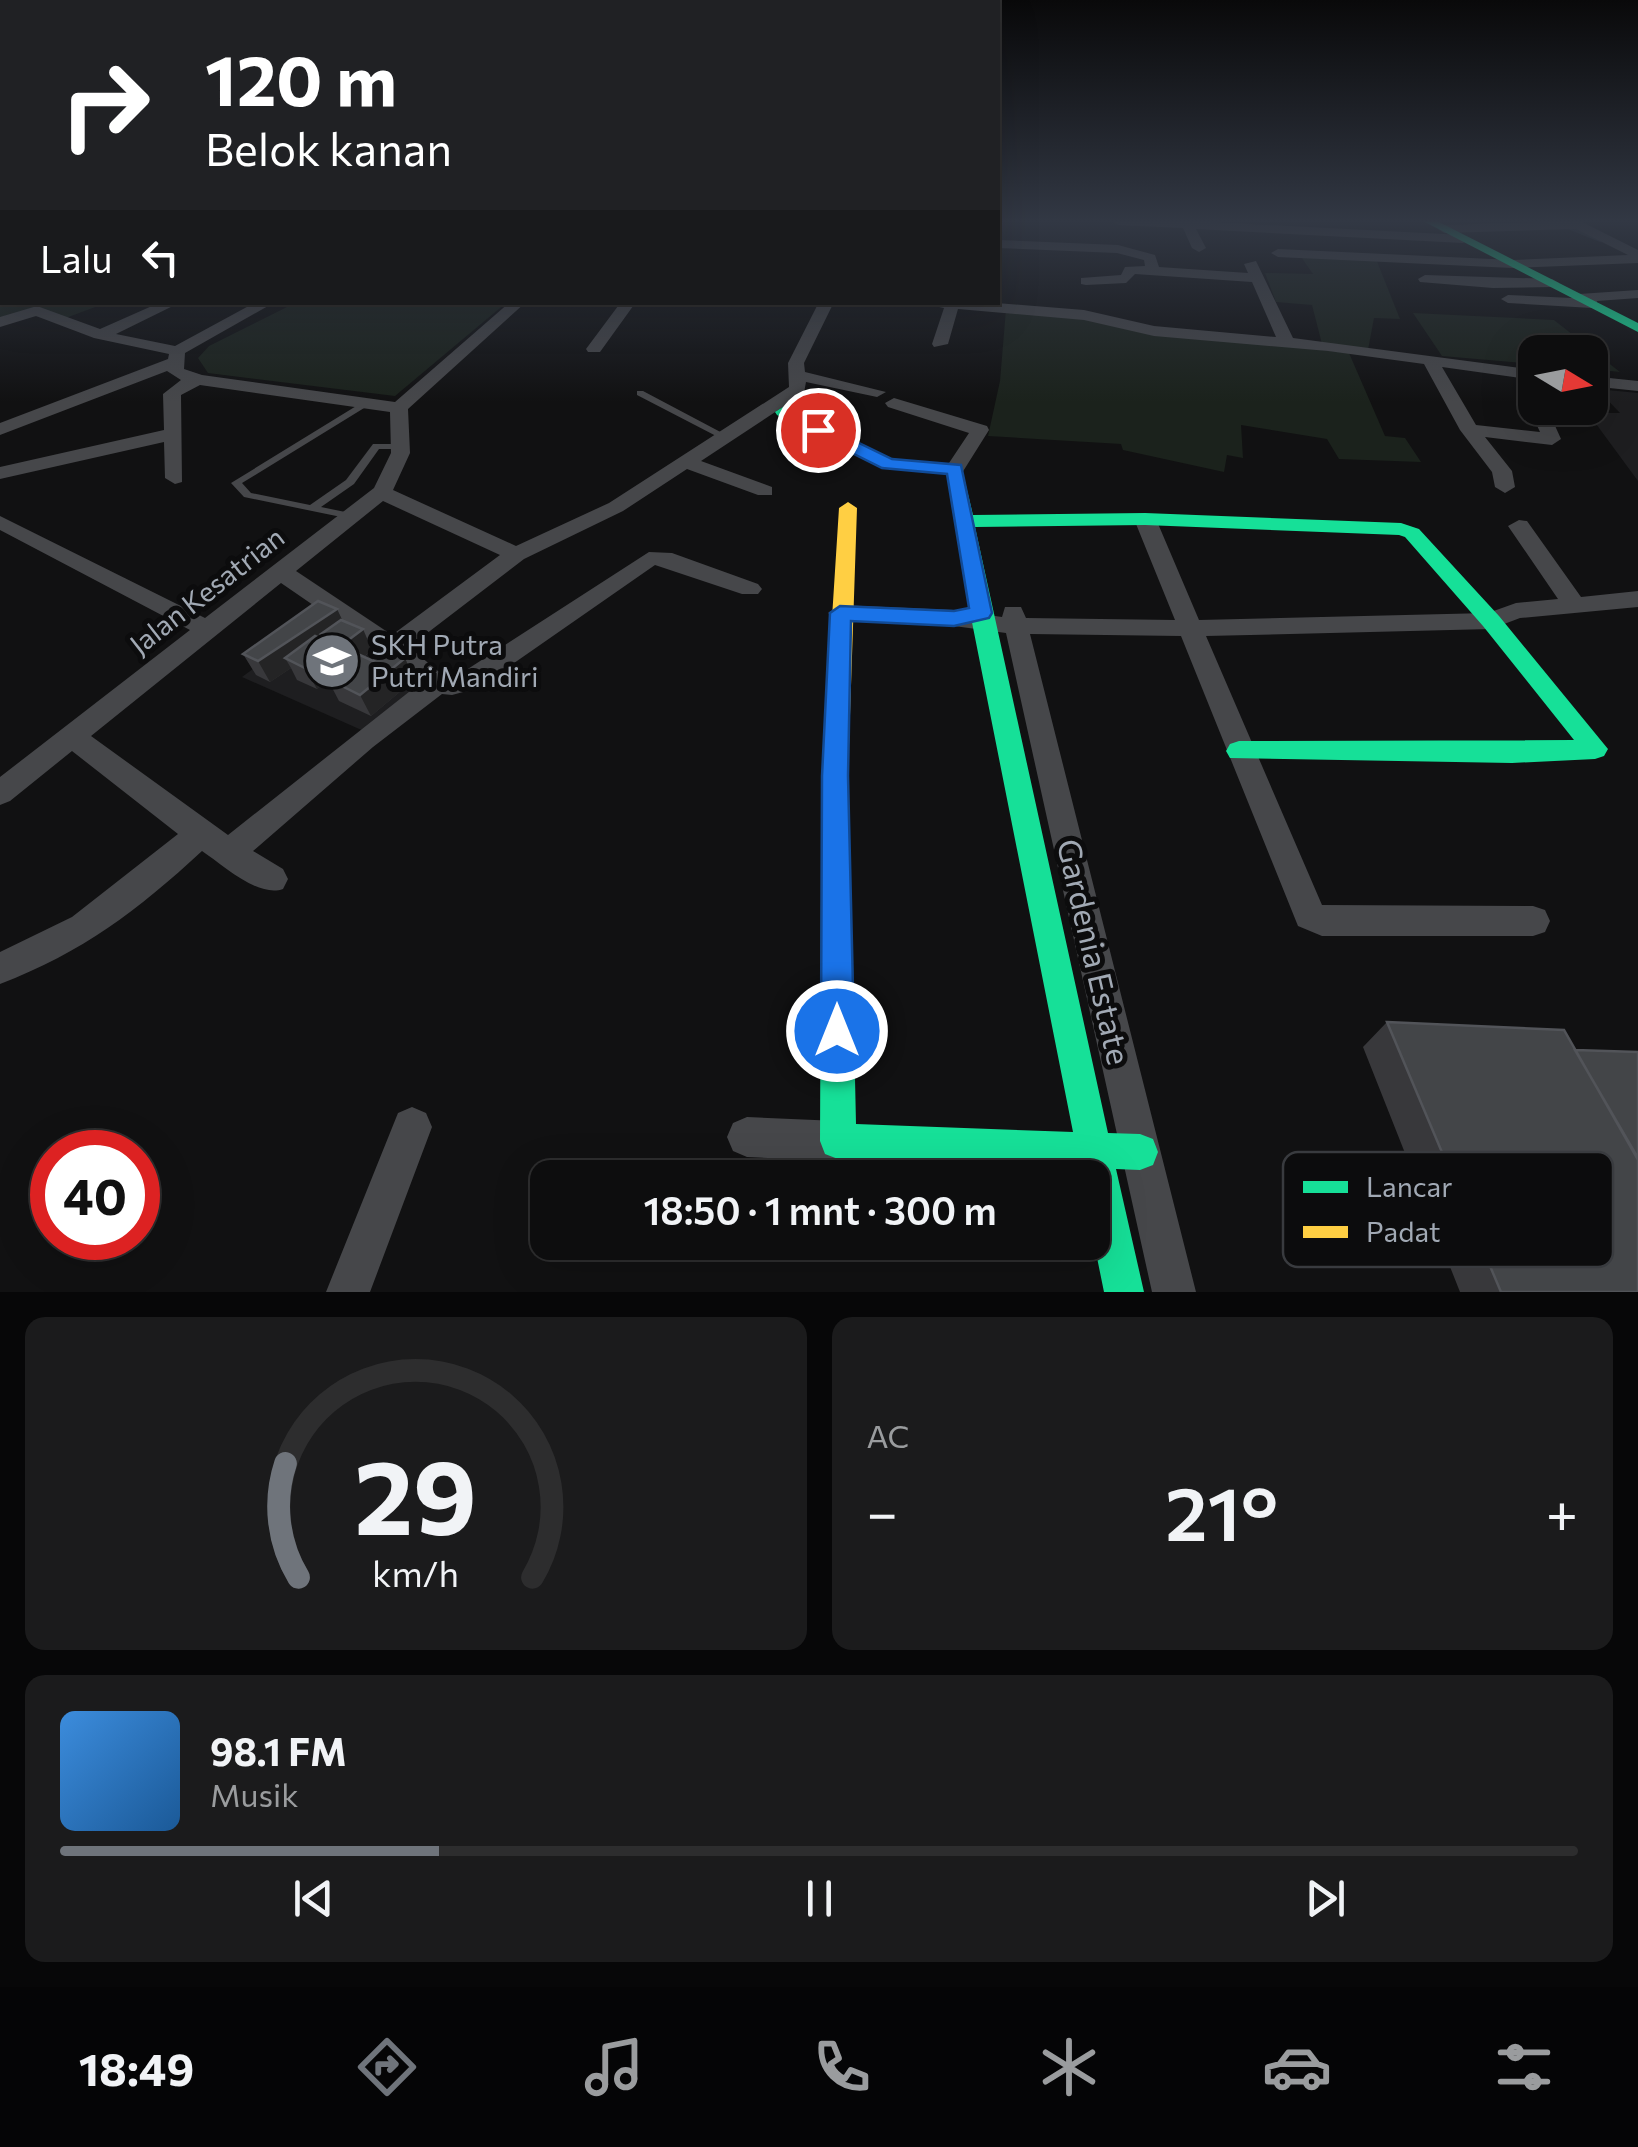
<!DOCTYPE html>
<html lang="id">
<head>
<meta charset="utf-8">
<style>
  :root { --surface:#0d0d0e; --page:#1b1b1c; --text:#f1f3f6; --muted:#9a9c9e; --line:#2d2d2e; --accent:#6f747b }
  body { margin:0; font-family:Commissioner,sans-serif; background:var(--page); color:var(--text); height:100vh; display:flex; flex-direction:column; font-size:38px; white-space:nowrap }
  * { box-sizing:border-box; margin:0 }
  p { font-size:32px; color:var(--muted) }
  .icon { flex:none; width:55px; height:55px; fill:none; stroke:currentColor; stroke-width:2; stroke-linecap:round; stroke-linejoin:round }
  .map { position:relative; height:1292px; overflow:hidden }
  .sheet { display:flex; flex-direction:column; gap:25px; padding:25px; background:#070708; flex:1 }
  .sheet>* { flex:none }
  .top-card { position:absolute; left:0px; top:0px; width:1000px; height:305px; box-shadow:0 10px 40px #0002,0 0 0 2px var(--line); background:#202124; color:#fff; overflow:hidden }
  .needle { width:65px; rotate:100deg }
  .buttons { position:absolute; left:1518px; top:335px; display:grid; gap:20px }
  .buttons a { display:grid; place-items:center; width:90px; height:90px; border-radius:20px; background:var(--surface); box-shadow:0 10px 40px #0002,0 0 0 2px var(--line); font-size:50px }
  .speed { position:absolute; left:30px; top:1130px; display:flex; gap:20px; font-size:50px; font-weight:700; text-align:center }
  .speed>* { display:grid; place-content:center; width:130px; height:130px; border-radius:50%; background:var(--surface); box-shadow:0 10px 40px #0002,0 0 0 2px var(--line); line-height:1 }
  .speed .limit { border:15px solid #d22; background:#fff; color:#111 }
  .pin { position:absolute; display:grid; place-items:center; width:85px; height:85px; color:#fff; margin:-42px; border:5px solid #fff; border-radius:50%; box-shadow:0 2px 10px #0007 }
  .me { position:absolute; width:110px; margin:-55px; rotate:0deg; stroke-linejoin:round; filter:drop-shadow(0 0 8px #0008) }
  .turn { display:flex; align-items:center; gap:35px; height:210px; padding:0 40px; font-size:45px }
  .turn .icon { width:130px; height:130px; stroke-width:2.5 }
  .turn b { display:block; font-size:70px; line-height:85px }
  .then { display:flex; align-items:center; height:95px; padding:0 40px; background:#0003; gap:20px; font-size:38px }
  .big { font-size:75px; font-weight:600; line-height:1.1 }
  .sheet .widget { flex:1; display:flex; flex-direction:column; justify-content:center; gap:15px; min-width:0; padding:0 35px; border-radius:20px; background:var(--page) }
  .sheet .dial { align-items:center; gap:0 }
  .dial svg { height:260px; overflow:visible; fill:none; stroke:var(--line); stroke-width:7; stroke-linecap:round; text-anchor:middle }
  .dial text { fill:var(--text); stroke:none }
  .song { display:flex; align-items:center; gap:30px }
  .cover { width:120px; height:120px; border-radius:15px; background:linear-gradient(135deg,hsl(210 70% 55%),hsl(210 70% 35%)) }
  .played { height:10px; border-radius:5px; background:linear-gradient(90deg,var(--accent) 25%,var(--line) 25%) }
  .keys { display:flex; justify-content:space-around; direction:ltr }
  .heat { display:flex; justify-content:space-between; align-items:center; font-size:55px; direction:ltr }
  .sheet .tiles { flex:1; display:grid; gap:25px; grid-template-columns:1fr 1fr }
  .widget:last-child { grid-column:span 2 }
  .trip { position:absolute; left:530px; top:1160px; width:580px; height:100px; border-radius:20px; background:var(--surface); box-shadow:0 10px 40px #0002,0 0 0 2px var(--line); font-weight:600; line-height:100px; text-align:center }
  .menu { display:flex; height:160px; justify-content:space-around; align-items:center; background:#050506; color:var(--muted) }
  .menu .icon { width:70px; height:70px }
  .menu .current { color:var(--accent) }
  .menu b { font-size:45px; color:var(--text) }
  .map>svg:first-child { display:block }
  .built { fill:#1e1e20 }
  .green { fill:#1b221c }
  .lines { fill:none; stroke-linecap:round; stroke-linejoin:round }
  .stream { stroke:#273035; stroke-width:4 }
  .lane { fill:#46474a; fill-rule:evenodd }
  .street { fill:#46474a; fill-rule:evenodd }
  .fast { fill:#16e098; fill-rule:evenodd }
  .slow { fill:#ffcf43; fill-rule:evenodd }
  .wall { fill:#38383b }
  .shaded-wall { fill:#242425 }
  .building { fill:#434548; stroke:#525459; stroke-width:2.5 }
  .route { fill:#1a73e8; stroke:#114b97; stroke-width:2.5 }
  .labels { text-anchor:middle; stroke-width:10; stroke-linejoin:round; paint-order:stroke }
  .street-label { font-size:28px; fill:#a1a9b4; stroke:#0c0c0d }
  .poi-label { font-size:28px; fill:#a1a9b4; stroke:#0c0c0d; text-anchor:start }
  .near-street-label { font-size:32px; fill:#a1a9b4; stroke:#0c0c0d }
  .key { fill:#0c0c0d; stroke:#393b3f; stroke-width:2.5 }
  .key-label { font-size:28px; fill:#a1a9b4 }
</style>
</head>
<body>
<div class="map">
<svg width="1638" height="1292" viewBox="0 0 1638 1292">
  <rect width="100%" height="100%" fill="#111112"/>
  <path class="built" d="M1597,389L1638,393V481L1588,413H1620Z
    M328,614L428,684L366,732L242,677Z"/>
  <path class="green" d="M1299,254L1376,259L1400,319L1374,318L1368,350L1322,344L1312,305L1276,302L1265,273L1313,274Z
    M0,283L2,302L106,303L63,319L22,315L0,322Z
    M295,303V302L506,303L395,396L208,373L198,358L209,346Z
    M1006,309L1083,316L1161,333L1349,353L1385,436L1405,438L1421,462L1339,459L1327,439L1241,425L1243,458L1227,455L1224,472L1123,450L1121,444L988,436L1000,381Z
    M1413,313L1554,320L1620,372L1590,369V352H1535V364L1442,356Z"/>
  <g class="lines">
    <path class="stream" d="M1553,221L1600,240"/>
    <path class="lane" d="M0,290H2V294H0Z
      M637,391H643L728,436L726,438H720L637,395Z
      M366,400L369,401V405L242,483L251,493L310,505L346,480L373,444H404V448L401,449H379L354,484L321,507L355,514V518L351,519L244,497L231,483Z"/>
    <path class="street" d="M1112,221H1190L1463,235L1469,239L1463,243L1196,229L1206,248L1199,252L1192,248L1183,228L1118,225Z
      M1580,221L1638,250V263L1513,268L1278,257L1271,253L1278,249L1513,260L1628,255L1576,229L1444,233L1438,229L1444,225Z
      M998,240L1118,245L1155,255L1159,267L1248,273L1244,264L1256,261L1293,338L1535,370V380L1442,367L1476,425L1540,432L1529,408L1535,403V408H1547L1561,439L1552,445L1485,437L1512,471L1515,487L1505,493L1495,487L1492,472L1460,430L1424,364L1328,351L1154,336L1084,320L958,309L948,344L934,347L932,344L944,308L915,302H984L1084,310L1154,326L1276,337L1252,282L1135,274L1126,283L1086,285L1081,284V278L1121,275L1125,267L1145,266L1144,260L1117,253L998,248Z
      M1425,275L1552,279L1559,283L1552,287L1493,288L1420,282L1418,279Z
      M1638,290V298L1597,301V307L1592,308L1508,303L1501,299L1508,295L1572,298L1579,294Z
      M161,302H181L116,334L175,346L256,302H275L185,353L184,369L202,375L395,402L510,302H526L408,409L410,453L393,490L516,546L609,503L789,387L788,363L819,302H834L804,363L805,372L886,392L877,397L806,382L804,393L701,461L772,487V495H758L687,469L623,511L524,559L409,647L444,676L460,674L649,552L672,553L758,584L762,589L758,594H742L655,565L478,688L452,695L442,694L373,747L253,851L283,869L288,879L283,889C258,898 223,865 202,851C137,911 83,952 0,984V952L72,917L178,834L72,751L10,801L0,805V777L190,630L0,530V516L205,618L374,488L391,453L390,412L200,385L181,395L182,482L175,484L165,478L164,442L0,479V467L164,430L163,394L181,380L167,371L0,435V423L168,359L169,354L94,338L36,316L0,327V317L37,306L100,329ZM383,501L500,555L392,635L296,571ZM281,583L383,653L419,684L228,835L91,736Z
      M621,302H636L600,352H588L586,349Z
      M1590,376L1638,381V391L1590,386Z
      M894,398L987,426L989,430L962,473L955,475L945,469L969,433L888,407L885,403Z
      M1145,513L1156,519L1199,620L1488,613L1516,603L1558,599L1508,526L1519,520L1527,521L1581,597L1638,591V607L1520,618L1491,629L1206,636L1322,905L1533,906L1545,910L1550,921L1545,932L1533,936H1322L1298,926L1181,636L1030,634L1196,1292H1152L1006,633L954,626L840,621L828,613L840,605L954,610L1002,617L1005,607H1021L1026,618L1175,620L1134,519Z
      M412,1107L426,1113L432,1127L370,1292H326L398,1113Z
      M747,1117L838,1121L852,1127L858,1141L852,1155L838,1161L747,1157L733,1151L727,1137L733,1123Z"/>
    <path class="fast" d="M1423,221H1437L1638,323V332Z
      M783,407L893,459L961,465L973,515L1145,513L1401,523L1419,529L1499,616L1608,749L1604,756L1595,759L1512,763L1230,758L1226,751L1230,744L1239,741L1574,740L1483,626L1405,537L1399,535L1145,525L975,527L1108,1133L1140,1134L1153,1139L1158,1152L1153,1165L1140,1170L1116,1169L1144,1292H1104L1092,1233V1178H1082L1080,1168L838,1159L825,1154L820,1141L821,897L826,888L836,884L846,888L851,897L856,1124L1073,1132L966,592L947,474L883,468L777,415L775,412Z"/>
    <path class="slow" d="M848,502L857,508L848,775L851,897L846,906L836,910L826,906L821,897L822,775L839,508Z"/>
  </g>
  <path class="wall" d="M337,609L342,620L372,650L364,657L373,661L405,658L414,680L371,716L339,701L328,680L317,689L297,680L291,668L270,682L256,675L243,654Z
    M1387,1022L1638,1292H1460L1363,1047Z"/>
  <path class="shaded-wall" d="M337,609L347,630L321,634L327,644L285,658L291,668L270,682L258,661Z
    M363,629L372,650L353,665L343,644Z
    M335,645L346,667L320,662L329,680L317,689L305,668Z
    M405,658L414,680L371,716L360,695Z"/>
  <path class="building" d="M318,601L337,609L258,661L243,654Z
    M341,620L363,629L343,644L321,634Z
    M315,636L335,645L305,668L285,658Z
    M340,646L373,661L387,650L405,658L360,695L328,679L338,671L320,662Z
    M1387,1022L1564,1030L1638,1160V1292H1501Z
    M1575,1050L1638,1052V1158Z"/>
  <linearGradient id="sky" x2="0" y2="1"><stop stop-color="#09090a"/><stop offset="0.55" stop-color="#323844"/><stop offset="1" stop-color="#323844" stop-opacity="0"/></linearGradient>
  <rect width="1638" height="402" fill="url(#sky)"/>
  <path class="route" d="M812,426H824L892,459L961,465L992,613L989,618L954,626L851,621L848,776L854,1031L849,1043L837,1048L826,1043L821,1031L822,776L830,613L840,606L954,611L969,608L947,474L882,468L812,433Z"/>
  <defs>
    <g id="school-disc" transform="scale(2.875)"><circle r="9.5" fill="#6f747b" stroke="#0c0c0d"/><path d="M0-5L7-2L0 1L-7-2ZM-4 1L0 2.5L4 1V4Q0 6-4 4Z" fill="#fff"/></g>
  </defs>
  <g fill-rule="evenodd">
    <use href="#school-disc" x="332" y="661"/>
  </g>
  <g class="labels">
    <g class="street-label">
      <text transform="translate(207 591) rotate(-38)" y="10">Jalan Kesatrian</text>
    </g>
    <g class="poi-label">
      <text x="371" y="655">SKH Putra<tspan x="371" dy="32">Putri Mandiri</tspan></text>
    </g>
    <g class="near-street-label">
      <text transform="translate(1093 952) rotate(77)" y="11">Gardenia Estate</text>
    </g>
  </g>
  <rect x="1283" y="1152" width="330" height="115" rx="15" class="key"/>
  <rect x="1303" y="1181" width="45" height="12" fill="#16e098"/>
  <rect x="1303" y="1226" width="45" height="12" fill="#ffcf43"/>
  <g class="key-label">
    <text x="1366" y="1197">Lancar</text>
    <text x="1366" y="1242">Padat</text>
  </g>
</svg>
<div class="buttons">
<a><svg class="needle" viewBox="-14 -14 28 28"><path d="M0-13l5 13h-10z" fill="#e53935"/><path d="M0 13l5-13h-10z" fill="#9a9c9e"/></svg></a>
</div>
<div class="speed"><div class="limit">40</div></div>
<div class="pin" style="left:818px;top:430px;background:#d93025"><svg class="icon" aria-label="arrive" viewBox="0 0 24 24"><path d="M6 21V4h12l-3 4 3 4H6"/></svg></div>
<svg class="me" style="left:837px;top:1031px" viewBox="-20 -20 40 40"><circle r="17" fill="#1a73e8" stroke="#fff" stroke-width="3"/><path d="M0-11L8 9 0 5-8 9z" fill="#fff"/></svg>
<div class="trip">18:50 · 1 mnt · 300 m</div>
<div class="top-card">
<div class="turn"><svg class="icon" aria-label="right" viewBox="0 0 24 24"><path d="M7 20v-9h11M14 6l5 5-5 5"/></svg><div><b>120 m</b>Belok kanan</div></div>
<div class="then">Lalu<svg class="icon" aria-label="left" viewBox="0 0 24 24"><path d="M17 20v-9H6M10 6l-5 5 5 5"/></svg></div>
</div>
</div>
<section class="sheet">
<div class="tiles">
<div class="widget dial"><svg viewBox="0 0 100 80">
<path d="M14 69A42 42 0 1 1 86 69"/>
<path d="M14 69A42 42 0 0 1 10 34" stroke="#6f747b"/>
<text x="50" y="56" font-size="32" font-weight="700">29</text>
<text x="50" y="72" font-size="11">km/h</text>
</svg></div>
<div class="widget"><p>AC</p>
<div class="heat"><a>−</a><b class="big">21°</b><a>+</a></div>
</div>
<div class="widget">
<div class="song"><i class="cover"></i><div><b>98.1 FM</b><p>Musik</p></div></div>
<div class="played"></div>
<div class="keys"><svg class="icon" aria-label="previous" viewBox="0 0 24 24"><path d="M18 5L8 12l10 7zM5 5v14"/></svg><svg class="icon" aria-label="pause" viewBox="0 0 24 24"><path d="M8 5v14M16 5v14"/></svg><svg class="icon" aria-label="next" viewBox="0 0 24 24"><path d="M6 5l10 7-10 7zM19 5v14"/></svg></div>
</div>
</div>
</section>
<nav class="menu">
<b>18:49</b>
<svg class="icon current" aria-label="directions" viewBox="0 0 24 24"><path d="M12 3l9 9-9 9-9-9zM9 14v-3h6M13 9l2 2-2 2"/></svg>
<svg class="icon" aria-label="music" viewBox="0 0 24 24"><path d="M9 18V5l10-2v13"/><circle cx="6" cy="18" r="3"/><circle cx="16" cy="16" r="3"/></svg>
<svg class="icon" aria-label="phone" viewBox="0 0 24 24"><path d="M5 4h4l2 5-3 2q2 4 5 5l2-3 5 2v4C11 20 4 13 5 4z"/></svg>
<svg class="icon" aria-label="climate" viewBox="0 0 24 24"><path d="M12 3v18M4 7l16 10M4 17L20 7"/></svg>
<svg class="icon" aria-label="car" viewBox="0 0 24 24"><path d="M5 17H2v-5l4-1 3-4h7l3 4 3 1v5h-3M9 17h6M6 11h13"/><circle cx="7" cy="17" r="2"/><circle cx="17" cy="17" r="2"/></svg>
<svg class="icon" aria-label="filters" viewBox="0 0 24 24"><path d="M4 7h16M4 17h16"/><circle cx="9" cy="7" r="2"/><circle cx="15" cy="17" r="2"/></svg>
</nav>
</body>
</html>
